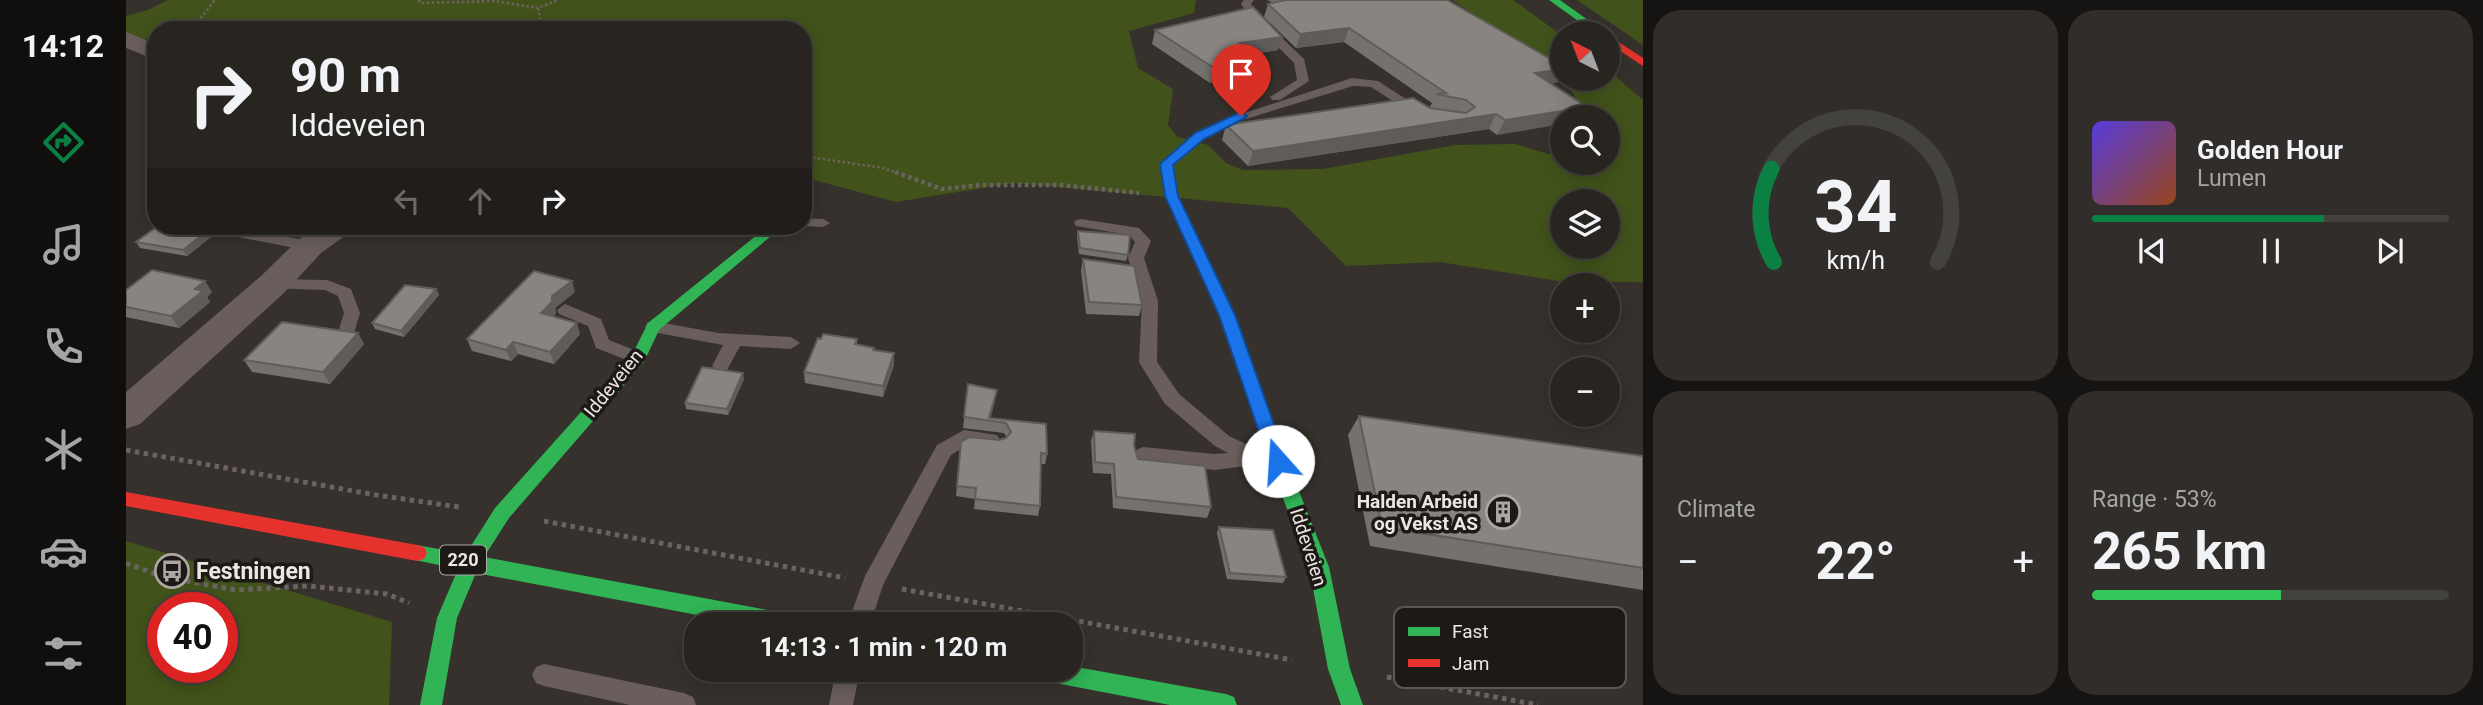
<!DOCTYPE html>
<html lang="en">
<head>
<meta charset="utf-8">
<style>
  :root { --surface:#282521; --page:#302d2a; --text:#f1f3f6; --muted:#a5a5a5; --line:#44423f; --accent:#0b8043 }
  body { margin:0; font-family:Roboto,sans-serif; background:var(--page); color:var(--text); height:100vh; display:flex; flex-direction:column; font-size:26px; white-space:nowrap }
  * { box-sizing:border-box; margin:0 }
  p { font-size:23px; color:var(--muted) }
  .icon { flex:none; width:38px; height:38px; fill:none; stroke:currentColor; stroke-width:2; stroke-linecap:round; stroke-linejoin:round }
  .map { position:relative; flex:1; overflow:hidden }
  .side { display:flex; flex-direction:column; gap:10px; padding:10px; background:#161412; width:840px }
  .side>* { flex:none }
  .guide { position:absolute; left:21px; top:21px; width:665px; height:214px; border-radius:28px; box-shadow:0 4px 18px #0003,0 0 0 2px var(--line); background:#282521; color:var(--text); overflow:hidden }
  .needle { width:46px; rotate:318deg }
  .controls { position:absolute; left:1424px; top:21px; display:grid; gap:14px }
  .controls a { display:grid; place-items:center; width:70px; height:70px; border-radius:50%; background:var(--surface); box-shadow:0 4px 18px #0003,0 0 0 2px var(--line); font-size:35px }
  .speed { position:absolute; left:21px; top:592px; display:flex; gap:14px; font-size:35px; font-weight:700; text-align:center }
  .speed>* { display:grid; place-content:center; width:91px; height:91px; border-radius:50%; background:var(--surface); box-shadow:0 4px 18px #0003,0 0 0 2px var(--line); line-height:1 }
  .speed .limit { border:10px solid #d22; background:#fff; color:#111 }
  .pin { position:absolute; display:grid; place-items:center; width:60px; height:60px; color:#fff; margin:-72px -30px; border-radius:50% 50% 50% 0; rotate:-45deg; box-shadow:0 0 7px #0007 }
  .pin .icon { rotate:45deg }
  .me { position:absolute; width:77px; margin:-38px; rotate:341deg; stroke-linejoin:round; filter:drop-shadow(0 0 5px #0008) }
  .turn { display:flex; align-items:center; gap:24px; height:147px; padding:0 28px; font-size:32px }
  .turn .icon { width:91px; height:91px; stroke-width:2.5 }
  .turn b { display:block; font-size:49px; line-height:60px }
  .lanes { display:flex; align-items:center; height:66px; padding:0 28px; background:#0003; justify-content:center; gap:35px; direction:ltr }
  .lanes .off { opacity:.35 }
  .big { font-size:52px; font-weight:700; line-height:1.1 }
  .side .tile { flex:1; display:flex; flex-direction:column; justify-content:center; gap:10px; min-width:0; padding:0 24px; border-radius:28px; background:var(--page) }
  .side .dial { align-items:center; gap:0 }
  .dial svg { height:182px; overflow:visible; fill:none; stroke:var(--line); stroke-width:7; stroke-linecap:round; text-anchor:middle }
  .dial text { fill:var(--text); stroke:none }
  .song { display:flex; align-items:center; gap:21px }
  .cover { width:84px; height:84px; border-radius:10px; background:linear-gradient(135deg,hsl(250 70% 55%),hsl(20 70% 35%)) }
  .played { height:7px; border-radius:4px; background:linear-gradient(90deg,var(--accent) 65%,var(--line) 65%) }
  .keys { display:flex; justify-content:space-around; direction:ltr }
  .heat { display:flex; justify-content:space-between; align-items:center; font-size:38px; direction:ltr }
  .charge { height:10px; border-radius:5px; background:linear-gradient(90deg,#34c759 53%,var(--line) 0) }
  .side .tiles { flex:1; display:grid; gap:10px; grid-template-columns:repeat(2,1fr) }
  .trip { position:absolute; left:558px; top:612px; width:399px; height:70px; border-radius:28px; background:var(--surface); box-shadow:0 4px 18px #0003,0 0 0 2px var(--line); font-weight:700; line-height:70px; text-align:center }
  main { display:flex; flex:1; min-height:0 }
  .tab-bar { display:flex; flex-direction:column; width:126px; justify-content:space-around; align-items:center; background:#100f0d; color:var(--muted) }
  .tab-bar .icon { width:49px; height:49px }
  .tab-bar .active { color:var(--accent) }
  .tab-bar b { font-size:32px; color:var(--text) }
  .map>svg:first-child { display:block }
  .green { fill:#41531a; fill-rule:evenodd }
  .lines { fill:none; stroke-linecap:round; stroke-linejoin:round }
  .path-far2 { stroke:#6b6361; stroke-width:2.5; stroke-dasharray:2.5 2.5; stroke-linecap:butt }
  .path-far1 { stroke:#6b6361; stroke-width:4.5; stroke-dasharray:3.5 3.5; stroke-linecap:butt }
  .path { stroke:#6b6361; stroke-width:5; stroke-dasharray:4.5 4.5; stroke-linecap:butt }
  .lane { fill:#695e5c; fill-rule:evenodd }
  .street { fill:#695e5c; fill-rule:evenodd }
  .fast { fill:#30b455; fill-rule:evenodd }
  .jam { fill:#e5322d; fill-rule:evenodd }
  .wall { fill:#75726e }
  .shaded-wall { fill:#5f5c5a }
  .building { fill:#888480; stroke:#5f5c5a; stroke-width:2 }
  .route { fill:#1a73e8; stroke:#114b97; stroke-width:2 }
  .labels { text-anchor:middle; stroke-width:7; stroke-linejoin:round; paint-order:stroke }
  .shield { fill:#1d1916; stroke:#afa9a5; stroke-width:2 }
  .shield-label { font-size:18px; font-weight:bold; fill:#ede7e2 }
  .street-label { font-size:19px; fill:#ede7e2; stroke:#1d1916 }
  .poi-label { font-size:19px; font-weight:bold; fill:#ede7e2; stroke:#1d1916; text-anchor:end }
  .near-poi-label { font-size:23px; font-weight:bold; fill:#ede7e2; stroke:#1d1916; text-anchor:start }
  .key { fill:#1d1916; stroke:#5b5753; stroke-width:2 }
  .key-label { font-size:19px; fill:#ede7e2 }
</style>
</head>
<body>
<main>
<nav class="tab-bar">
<b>14:12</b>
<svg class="icon active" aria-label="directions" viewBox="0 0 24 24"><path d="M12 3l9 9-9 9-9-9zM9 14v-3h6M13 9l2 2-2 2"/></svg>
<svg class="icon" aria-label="music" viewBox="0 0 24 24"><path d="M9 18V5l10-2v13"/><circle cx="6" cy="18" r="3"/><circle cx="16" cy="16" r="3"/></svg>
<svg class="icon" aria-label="phone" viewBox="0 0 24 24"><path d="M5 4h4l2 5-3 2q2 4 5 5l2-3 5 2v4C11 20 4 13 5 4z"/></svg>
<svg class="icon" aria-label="climate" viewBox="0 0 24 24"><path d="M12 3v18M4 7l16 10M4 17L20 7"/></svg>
<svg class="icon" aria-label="car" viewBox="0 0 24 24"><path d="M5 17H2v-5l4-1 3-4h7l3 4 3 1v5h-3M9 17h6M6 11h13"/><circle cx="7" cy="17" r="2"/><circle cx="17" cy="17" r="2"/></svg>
<svg class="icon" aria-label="filters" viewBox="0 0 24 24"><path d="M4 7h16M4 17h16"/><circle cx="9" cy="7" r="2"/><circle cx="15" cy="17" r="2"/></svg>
</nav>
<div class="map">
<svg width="1517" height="705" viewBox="0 0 1517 705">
  <rect width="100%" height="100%" fill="#36312c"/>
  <path class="green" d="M42,0H1070L1068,13L1003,31L1012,68L1047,89L1042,125L1051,137L1082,145L1100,163L1117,170L1197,169L1329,145L1389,144L1437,158V163H1455L1469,167L1471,163H1482V117H1453L1448,94L1416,59L1326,0H1387L1437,36V79H1482V70L1517,100V282H1438L1314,262L1220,266L1162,208L887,183L770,202L677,177V30H155C115,11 73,30 30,30V35L0,46V16L22,10ZM1437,201H1482V247H1437Z
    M1451,0H1517V45Z
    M0,541L266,622L263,705H0ZM37,607H96V667H37Z"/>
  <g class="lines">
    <path class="path-far2" d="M293,0L294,3L369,1L412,8
      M65,30L89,0
      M417,30L412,8L432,0
      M677,156L757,168L774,174"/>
    <path class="path-far1" d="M769,172L816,189L854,185H934L1013,193"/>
    <path class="path" d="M0,450L250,495L333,507
      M418,521L719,578
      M0,563L38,577L110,590L183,586L261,594L283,603
      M776,589L1166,660
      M1261,677L1412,705"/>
    <path class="lane" d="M1118,0H1128L1125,4L1134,17L1178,59L1183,81L1154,100H1146L1144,97L1171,80L1168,63L1126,21L1115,4Z
      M1226,78L1252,81L1300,112L1294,116L1289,115L1245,87L1227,86L1120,119H1110L1109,116Z
      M677,218L697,219L704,223L697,227L677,226H674H677Z
      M955,219L1013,228L1025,241L1018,258L1032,301L1031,362L1053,394L1103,436L1133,450L1159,456L1162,461L1159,466L1152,469L1129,465L1088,470L1010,460L1007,455L1010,450L1017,447L1088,454L1102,453L1089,446L1039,404L1013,362L1016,301L1002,258L1009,242L1003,235L950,226L948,223L950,220Z
      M107,227L184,241L192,246L184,251L102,235L99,232Z
      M147,279L201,280L225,289L234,313L228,333L222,335L213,329L218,313L212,296L199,290L141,288L139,284L141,280Z
      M439,304L475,319L483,340L518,354L521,358L518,362H506L470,348L462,326L433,314L431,310Z
      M527,321L592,333L665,337L674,343L665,349L614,346L601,370H589L586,366L597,345L521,331L519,327L521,323Z
      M838,430L871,435L874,440L871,445L864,447L841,445L825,455L757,585L744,625H721L739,576L811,445Z
      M418,664L558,693L567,697L570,705H504L418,686L410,683L406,675L410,667Z
      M710,670H734L727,705H703Z"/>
    <path class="street" d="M0,32L30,44V60L0,48Z
      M192,226H228L223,233L195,253L159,292L14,424L0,429V392L135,276L173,239Z"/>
    <path class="fast" d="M1423,0H1434L1480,33H1469Z
      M1115,113L1119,114V118L1078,139L1046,165L1051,196L1109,315L1161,461L1203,567L1224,669L1237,705H1215L1202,669L1183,567L1143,461L1093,315L1039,196L1034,164L1036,161L1070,133Z
      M642,226H657L533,330L518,362L383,518L358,557L674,616L681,618L684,625H624L350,573L331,618L316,705H294L311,618L332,569L284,559L281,553L284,547L291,545L340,554L369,508L506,355L522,323Z
      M945,666L1100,694L1108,697L1111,705H1044L914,680L906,677L903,670H945Z"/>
    <path class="jam" d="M1482,35L1517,58V66L1482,43Z
      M0,492L291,545L298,547L301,553L298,559L291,561L0,506Z"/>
  </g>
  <path class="wall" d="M1141,0H1321L1437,66V74L1432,82L1425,84L1371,135L1363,129L1122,166L1096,140L1100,125L1304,107L1306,103L1218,42L1170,48L1138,17L1142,4L1148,3Z
    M1029,30L1152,50L1132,53L1137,56L1133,70L1084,83L1026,44Z
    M32,226H99L61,256L14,248L10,242Z
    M952,231L1002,255L1000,261L953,254L951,236Z
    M957,259L1016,305L1013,316L960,314L955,270Z
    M310,289L313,295L278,337L249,329L246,323Z
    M0,290L86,292L81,297L84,302L53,328L0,317Z
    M449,292L429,308L430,313L427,317L454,334L428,364L392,354L385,361L346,351L341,339Z
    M232,333L238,344L204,384L126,372L118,360Z
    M731,339V345L748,350L768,353V365L757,397L679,383L678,372Z
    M618,379L602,415L560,409L559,403Z
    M842,384L869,400L864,418L920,424L921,454L919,464H915L914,506L912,516L848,509L849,499L830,496L835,442L873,440L881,438L878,433L837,428Z
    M1233,416L1517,456V590L1244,546L1222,435Z
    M968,431L1008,446L1012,459L1085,507L1081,518L987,508L985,474L967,473L965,441Z
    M1093,527L1160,577L1157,583L1101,579L1091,533Z"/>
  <path class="shaded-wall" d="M1223,28L1218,42L1170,48L1174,34Z
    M1156,37L1152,50L1110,57L1114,43Z
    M1137,56L1133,70L1084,83L1088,68Z
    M1437,69V74L1432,82L1401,88L1409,73Z
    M1461,107L1455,117H1437V124L1371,135L1379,120Z
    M1370,114L1363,129L1122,166L1127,151Z
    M88,226H99L61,256L57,250Z
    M79,281L86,292L81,297L84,302L53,328L45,316L69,289Z
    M446,281L449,292L429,308L430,313L419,325L415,313L426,296Z
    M310,289L313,295L278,337L275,331Z
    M451,323L454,334L428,364L424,352Z
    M232,333L238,344L204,384L197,372Z
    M387,342L392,354L385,361L380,350Z
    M768,353V365L757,397V386Z
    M617,373L618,379L602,415L601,409Z
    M871,390L869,400L864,421H862Z"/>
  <path class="building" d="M1159,0H1321L1437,66V69L1409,73L1461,107L1379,120L1370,114L1127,151L1100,125L1287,98L1304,108L1340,113L1349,107L1340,100L1310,94L1320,93L1223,28L1174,34L1142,4Z
    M1127,7L1156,37L1114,43L1137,56L1088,68L1029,30Z
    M32,226H88L57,250L10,242Z
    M952,231L1004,235L1002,255L954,248Z
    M957,259L1008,266L1016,305L963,302Z
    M26,270L79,281L69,289L77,291L45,316L0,307V290Z
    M408,271L446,281L426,296V302L415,313L451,323L424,352L387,342L380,350L341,339Z
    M279,285L310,289L275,331L246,323Z
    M156,322L232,333L197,372L118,360Z
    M697,334L731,339L729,344L748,348L747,350L768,353L757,386L678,372L692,338L695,339Z
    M576,367L617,373L601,409L559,403Z
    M842,384L871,390L863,418L920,424L921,454L915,453L914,506L849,499L850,488L831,486L835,442L843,437L873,440L880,438L885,432L880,423L838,417Z
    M1233,416L1517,456V568L1256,527Z
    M968,431L1009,434L1008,446L1012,459L1079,466L1085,507L990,497L988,464L969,462Z
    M1093,527L1147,530L1160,577L1104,573Z"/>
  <path class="route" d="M1115,112L1121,116L1119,118L1078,139L1047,165L1052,196L1109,315L1161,461L1158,466H1146L1143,461L1093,315L1039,196L1034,164L1069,133Z"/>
  <defs>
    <g id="building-ring" transform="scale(1.75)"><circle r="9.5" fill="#1d1916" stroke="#ada7a2" stroke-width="1.5"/><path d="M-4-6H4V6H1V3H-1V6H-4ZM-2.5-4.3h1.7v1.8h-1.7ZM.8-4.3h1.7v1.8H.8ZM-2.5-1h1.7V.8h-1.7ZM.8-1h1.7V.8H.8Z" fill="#ada7a2"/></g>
    <g id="bus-ring" transform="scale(1.75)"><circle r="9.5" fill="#1d1916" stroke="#ada7a2" stroke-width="1.5"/><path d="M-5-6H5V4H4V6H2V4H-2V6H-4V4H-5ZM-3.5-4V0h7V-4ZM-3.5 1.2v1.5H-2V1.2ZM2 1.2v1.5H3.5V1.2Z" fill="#ada7a2"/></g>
  </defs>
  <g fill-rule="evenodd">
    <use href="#building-ring" x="1377" y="512"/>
    <use href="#bus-ring" x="46" y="571"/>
  </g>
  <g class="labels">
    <rect class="shield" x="314" y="545.5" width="46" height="29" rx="5"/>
    <g class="shield-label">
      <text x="337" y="566">220</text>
    </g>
    <g class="street-label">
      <text transform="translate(487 383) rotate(-51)" y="7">Iddeveien</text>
      <text transform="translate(1183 547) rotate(72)" y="7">Iddeveien</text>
    </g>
    <g class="poi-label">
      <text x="1352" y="508">Halden Arbeid<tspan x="1352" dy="22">og Vekst AS</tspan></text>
    </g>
    <g class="near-poi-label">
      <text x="70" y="579">Festningen</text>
    </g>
  </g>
  <rect x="1268" y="607" width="232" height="81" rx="10" class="key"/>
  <rect x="1282" y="627" width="32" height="9" fill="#30b455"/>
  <rect x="1282" y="659" width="32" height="8" fill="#e5322d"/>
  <g class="key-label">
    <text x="1326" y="638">Fast</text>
    <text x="1326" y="670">Jam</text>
  </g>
</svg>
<div class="controls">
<a><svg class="needle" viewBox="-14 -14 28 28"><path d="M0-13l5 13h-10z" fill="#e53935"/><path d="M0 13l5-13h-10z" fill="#a5a5a5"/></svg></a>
<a><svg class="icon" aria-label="search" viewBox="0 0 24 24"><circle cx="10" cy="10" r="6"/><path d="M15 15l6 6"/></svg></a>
<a><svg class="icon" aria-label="layers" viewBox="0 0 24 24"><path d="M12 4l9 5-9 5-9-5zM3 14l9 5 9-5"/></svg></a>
<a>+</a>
<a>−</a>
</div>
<div class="speed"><div class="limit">40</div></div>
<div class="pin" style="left:1115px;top:116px;background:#d93025"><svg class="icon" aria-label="arrive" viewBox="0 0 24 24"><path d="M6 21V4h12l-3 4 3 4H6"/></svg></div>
<svg class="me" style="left:1152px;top:461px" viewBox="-20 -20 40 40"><circle r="19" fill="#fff"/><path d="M0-13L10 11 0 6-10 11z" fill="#1a73e8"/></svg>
<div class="trip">14:13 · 1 min · 120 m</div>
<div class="guide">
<div class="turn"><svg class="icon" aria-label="right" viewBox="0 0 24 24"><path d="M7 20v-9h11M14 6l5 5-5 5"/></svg><div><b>90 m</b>Iddeveien</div></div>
<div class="lanes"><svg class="icon off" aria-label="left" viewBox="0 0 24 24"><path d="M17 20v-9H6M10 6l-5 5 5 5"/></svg><svg class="icon off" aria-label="ahead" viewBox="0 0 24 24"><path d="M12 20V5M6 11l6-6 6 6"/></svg><svg class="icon" aria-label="right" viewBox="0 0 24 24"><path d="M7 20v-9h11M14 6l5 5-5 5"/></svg></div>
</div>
</div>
<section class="side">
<div class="tiles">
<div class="tile dial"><svg viewBox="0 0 100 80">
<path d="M14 69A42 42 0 1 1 86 69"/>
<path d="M14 69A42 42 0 0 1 13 28" stroke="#0b8043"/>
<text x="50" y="56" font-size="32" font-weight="700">34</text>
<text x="50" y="72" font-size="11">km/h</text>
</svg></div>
<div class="tile">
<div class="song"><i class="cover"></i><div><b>Golden Hour</b><p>Lumen</p></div></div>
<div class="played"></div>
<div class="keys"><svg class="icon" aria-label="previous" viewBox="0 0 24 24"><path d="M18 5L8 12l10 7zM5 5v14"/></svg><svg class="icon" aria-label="pause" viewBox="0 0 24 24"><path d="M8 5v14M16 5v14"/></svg><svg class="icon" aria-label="next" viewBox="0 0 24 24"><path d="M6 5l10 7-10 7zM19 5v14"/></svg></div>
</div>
<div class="tile"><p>Climate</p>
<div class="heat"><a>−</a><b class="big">22°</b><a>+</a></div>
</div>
<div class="tile"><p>Range · 53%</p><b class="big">265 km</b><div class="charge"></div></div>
</div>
</section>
</main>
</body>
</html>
